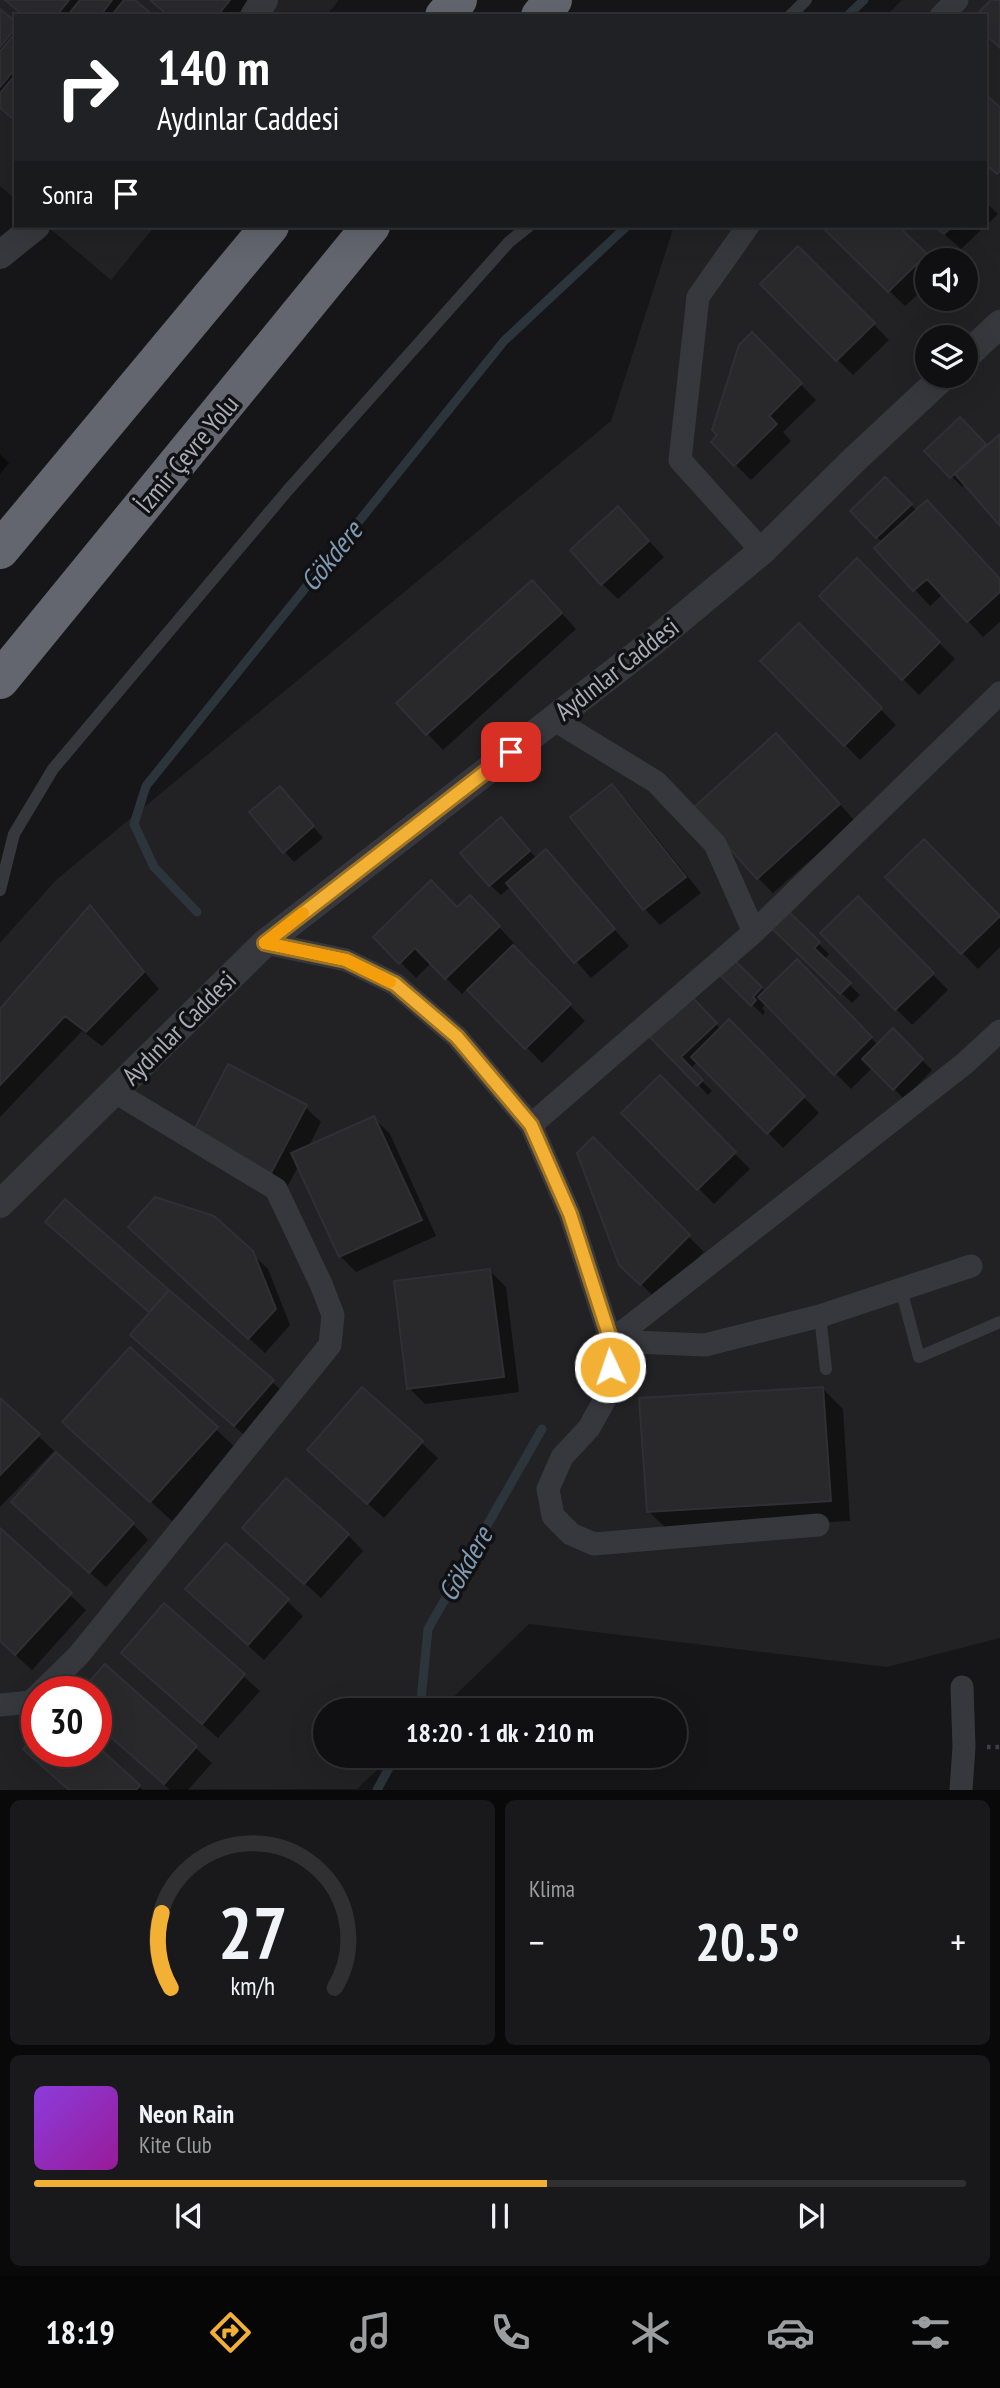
<!DOCTYPE html>
<html lang="tr">
<head>
<meta charset="utf-8">
<style>
  :root { --surface:#101012; --page:#19191b; --text:#f1f3f6; --muted:#9c9d9f; --line:#303032; --accent:#f2b134 }
  body { margin:0; font-family:"PT Sans Narrow",sans-serif; background:var(--page); color:var(--text); height:100vh; display:flex; flex-direction:column; font-size:26px; white-space:nowrap }
  * { box-sizing:border-box; margin:0 }
  p { font-size:23px; color:var(--muted) }
  .icon { flex:none; width:38px; height:38px; fill:none; stroke:currentColor; stroke-width:2; stroke-linecap:round; stroke-linejoin:round }
  .map { position:relative; height:1790px; overflow:hidden }
  .side { display:flex; flex-direction:column; gap:10px; padding:10px; background:#09090a; flex:1 }
  .side>* { flex:none }
  .guide { position:absolute; left:14px; top:14px; width:973px; height:214px; border-radius:0px; box-shadow:0 7px 28px #0002,0 0 0 2px var(--line); background:#202124; color:#fff; overflow:hidden }
  .controls { position:absolute; left:915px; top:248px; display:grid; gap:14px }
  .controls a { display:grid; place-items:center; width:63px; height:63px; border-radius:50%; background:var(--surface); box-shadow:0 7px 28px #0002,0 0 0 2px var(--line); font-size:35px }
  .speed { position:absolute; left:21px; top:1676px; display:flex; gap:14px; font-size:35px; font-weight:700; text-align:center }
  .speed>* { display:grid; place-content:center; width:91px; height:91px; border-radius:50%; background:var(--surface); box-shadow:0 7px 28px #0002,0 0 0 2px var(--line); line-height:1 }
  .speed .limit { border:10px solid #d22; background:#fff; color:#111 }
  .pin { position:absolute; display:grid; place-items:center; width:60px; height:60px; color:#fff; margin:-30px; border-radius:14px; box-shadow:0 4px 10px #0006 }
  .me { position:absolute; width:77px; margin:-38px; rotate:357deg; stroke-linejoin:round; filter:drop-shadow(0 0 5px #0008) }
  .turn { display:flex; align-items:center; gap:24px; height:147px; padding:0 28px; font-size:32px }
  .turn .icon { width:91px; height:91px; stroke-width:2.5 }
  .turn b { display:block; font-size:49px; line-height:60px }
  .then { display:flex; align-items:center; height:66px; padding:0 28px; background:#0003; gap:14px; font-size:26px }
  .big { font-size:52px; font-weight:700; line-height:1.1 }
  .side .widget { flex:1; display:flex; flex-direction:column; justify-content:center; gap:10px; min-width:0; padding:0 24px; border-radius:10px; background:var(--page) }
  .side .dial { align-items:center; gap:0 }
  .dial svg { height:182px; overflow:visible; fill:none; stroke:var(--line); stroke-width:7; stroke-linecap:round; text-anchor:middle }
  .dial text { fill:var(--text); stroke:none }
  .song { display:flex; align-items:center; gap:21px }
  .cover { width:84px; height:84px; border-radius:10px; background:linear-gradient(135deg,hsl(270 70% 55%),hsl(300 70% 35%)) }
  .played { height:7px; border-radius:4px; background:linear-gradient(90deg,var(--accent) 55%,var(--line) 55%) }
  .keys { display:flex; justify-content:space-around; direction:ltr }
  .heat { display:flex; justify-content:space-between; align-items:center; font-size:38px; direction:ltr }
  .side .tiles { flex:1; display:grid; gap:10px; grid-template-columns:1fr 1fr }
  .widget:last-child { grid-column:span 2 }
  .trip { position:absolute; left:313px; top:1698px; width:374px; height:70px; border-radius:35px; background:var(--surface); box-shadow:0 7px 28px #0002,0 0 0 2px var(--line); font-weight:700; line-height:70px; text-align:center }
  .tabs { display:flex; height:112px; justify-content:space-around; align-items:center; background:#060607; color:var(--muted) }
  .tabs .icon { width:49px; height:49px }
  .tabs .current { color:var(--accent) }
  .tabs b { font-size:32px; color:var(--text) }
  .map>svg:first-child { display:block }
  .built { fill:#222225; fill-rule:evenodd }
  .shadow { fill:#0007 }
  .lines { fill:none; stroke-linecap:round; stroke-linejoin:round }
  .stream { stroke:#2c353c; stroke-width:9 }
  .building { fill:#29292c; stroke:#303034; stroke-width:2 }
  .path { stroke:#3d3f44; stroke-width:4.5; stroke-dasharray:3.5 5; stroke-linecap:butt }
  .service { stroke:#37383d; stroke-width:12 }
  .minor { stroke:#37383d; stroke-width:23 }
  .tertiary { stroke:#37383d; stroke-width:28 }
  .motorway { stroke:#63666e; stroke-width:38 }
  .route-casing { stroke:#9d7322; stroke-width:18 }
  .route { stroke:#f2b134; stroke-width:12 }
  .slow { stroke:#f59e0b; stroke-width:12 }
  .labels { text-anchor:middle; stroke-width:7; stroke-linejoin:round; paint-order:stroke }
  .street-label { font-size:26px; fill:#a8adb8; stroke:#111113 }
  .water-label { font-size:28px; font-style:italic; fill:#7f9bb3; stroke:#111113 }
</style>
</head>
<body>
<div class="map">
<svg width="1000" height="1790" viewBox="0 0 1000 1790">
  <rect width="100%" height="100%" fill="#161618"/>
  <path class="built" d="M0,0H339L326,16H16V200L0,186Z
    M902,0H1000V1638L887,1667L529,1624L440,1710H326V1755H393L357,1789L0,1790V943L56,880L611,421L674,226H985V16H886ZM928,261H966V299H928ZM928,338H966V376H928ZM37,1692H96V1752H37Z
    M47,226H155L111,280Z"/>
  <path class="shadow" d="M4,0H132L151,16H23Z
    M150,0H256L246,16H168Z
    M0,11L16,24V121L0,108Z
    M985,202L998,214L961,249L935,226H985Z
    M823,226H896L931,261H928V285L905,306Z
    M798,248L889,340L853,375L762,284Z
    M752,335L816,400L783,432L791,441L751,480L713,442L719,436Z
    M960,419L988,448L1000,437V523L966,484L962,487L927,451Z
    M0,454L9,463L0,474Z
    M885,479L917,511L1000,580V622L983,637L943,594L930,606L876,548L883,543L852,511Z
    M633,524L664,557L618,599L602,584Z
    M857,560L955,659L919,695L821,596Z
    M548,598L576,629L443,750L399,703Z
    M799,626L896,725L860,760L762,661Z
    M792,751L855,821L773,893L758,878Z
    M612,786L628,802L701,893L660,925L645,909L572,817Z
    M290,799L323,838L294,862L284,851Z
    M511,830L537,859L546,851L629,946L591,978L511,886L501,895L490,885Z
    M924,841L1000,919V947L978,969L888,877Z
    M470,897L514,943L511,946L585,1021L542,1063L468,988L462,994L431,963L416,978L375,937L457,909Z
    M858,898L948,990L912,1025L822,933Z
    M90,908L159,989L102,1046L82,1031L0,1117V1012Z
    M784,910L829,954L824,960L860,995L852,1003L770,925Z
    M731,959L766,992L797,962L878,1045L893,1031L932,1070L904,1099L873,1067L851,1089L767,1003L762,1008L765,1012L763,1015L719,972Z
    M688,996L721,1029L729,1021L819,1113L783,1148L698,1061L690,1069L712,1091L708,1095L649,1033Z
    M660,1078L750,1169L714,1204L624,1113Z
    M305,1107L321,1122L308,1148L374,1118L390,1134L436,1236L356,1272L340,1256L299,1165L286,1189L210,1149Z
    M593,1140L704,1252L656,1299L621,1264Z
    M65,1201L289,1397L251,1441L132,1335L151,1313L63,1237Z
    M146,1243L251,1253L268,1269L290,1325L265,1353Z
    M490,1271L506,1287L519,1392L425,1404L409,1388Z
    M130,1349L237,1449L172,1521L85,1442Z
    M823,1389L843,1409L850,1521L669,1531L648,1511Z
    M363,1390L438,1458L384,1518L325,1466Z
    M0,1400L54,1451L0,1507Z
    M29,1518L133,1524L148,1540L106,1587Z
    M0,1530L86,1610L32,1670L0,1641Z
    M348,1535L363,1551L321,1598L260,1543Z
    M287,1601L303,1616L264,1660L203,1605Z
    M164,1605L260,1691L218,1738L139,1668Z
    M105,1666L212,1763L188,1790H170L96,1724V1692H82Z
    M96,1748L143,1790H70L37,1752H96Z"/>
  <g class="lines">
    <path class="stream" d="M847,16L864,0
      M197,912L154,867L134,824L146,786L504,341L627,226
      M416,1710L421,1700L428,1629L542,1429
      M377,1790L396,1755"/>
  </g>
  <path class="building" d="M5,0H69L56,16H24Z
    M80,0H112L100,16H67Z
    M124,0H135L154,16H111Z
    M150,0H230L217,16H169Z
    M991,0H1000V48L985,34V16H975Z
    M0,9L16,22V28L0,47Z
    M16,32V68L0,87V51Z
    M16,74V116L13,119L0,108V93Z
    M985,94L1000,107V171L997,174L985,164Z
    M821,226H898L927,254L888,292Z
    M934,226H953L944,234Z
    M798,246L875,323L836,361L760,284Z
    M752,332L802,383L769,416L777,424L734,466L711,442L717,435L712,430L739,345Z
    M960,417L986,444L950,478L924,451Z
    M1000,434V526L955,474Z
    M885,477L912,504L876,538L850,511Z
    M927,500L1000,579V592L967,622L927,579L913,591L874,548Z
    M618,506L649,541L601,585L570,550Z
    M857,558L940,642L902,680L819,596Z
    M532,580L562,613L426,735L396,703Z
    M799,623L882,708L844,746L760,661Z
    M776,733L840,804L757,879L693,808Z
    M612,784L686,877L643,910L570,817Z
    M280,786L314,826L283,853L249,812Z
    M501,817L530,851L489,886L460,853Z
    M924,839L1000,916L961,954L885,877Z
    M546,849L615,929L574,963L506,883Z
    M431,880L457,907L470,895L500,926L445,979L415,948L399,964L373,937Z
    M858,896L934,973L895,1010L820,933Z
    M90,905L144,972L86,1032L65,1016L0,1085V1009Z
    M784,907L820,942L814,948L851,983L840,994L768,925Z
    M513,945L571,1004L525,1049L467,990Z
    M731,957L762,987L753,997L756,1000L751,1006L717,972Z
    M797,959L872,1037L834,1075L758,997Z
    M688,993L717,1023L681,1057L703,1080L697,1086L646,1033Z
    M729,1019L805,1096L767,1134L691,1057Z
    M893,1028L923,1059L893,1090L862,1059Z
    M228,1064L307,1105L270,1175L192,1134Z
    M660,1075L736,1152L697,1190L621,1113Z
    M374,1116L422,1220L339,1257L291,1153Z
    M593,1137L690,1235L640,1285L619,1265L577,1153Z
    M155,1197L214,1216L253,1251L276,1309L248,1339L128,1227Z
    M65,1199L169,1290L149,1312L45,1222Z
    M490,1269L504,1377L407,1389L394,1281Z
    M169,1290L274,1380L234,1426L130,1335Z
    M130,1347L218,1427L150,1502L62,1422Z
    M362,1387L423,1441L367,1504L307,1450Z
    M823,1387L831,1501L647,1512L639,1398Z
    M0,1398L40,1434L0,1475Z
    M56,1452L134,1523L89,1573L11,1502Z
    M286,1478L349,1534L304,1584L242,1528Z
    M0,1528L72,1593L15,1655L0,1641Z
    M226,1543L289,1599L248,1645L185,1589Z
    M164,1603L245,1674L202,1724L121,1653Z
    M105,1664L197,1746L164,1784L96,1724V1692H80Z
    M37,1734V1752H96V1745L140,1785L136,1790H69L23,1749Z"/>
  <g class="lines">
    <path class="path" d="M987,1747H1000"/>
    <path class="service" d="M790,16L806,0
      M0,890L14,834L53,769L288,490L509,242L529,226
      M901,1289L919,1357L1000,1322
      M820,1316L826,1369"/>
    <path class="minor" d="M941,16L957,0
      M748,226L698,297L680,460L762,551
      M553,719L656,782L715,844L754,932
      M265,943L346,960L395,984L457,1037L531,1125L570,1214L611,1341L609,1392L589,1428L562,1457L548,1489L553,1516L571,1534L594,1544L818,1525
      M531,1125L754,932L1000,693
      M611,1341L964,1064L1000,1031
      M611,1341L705,1345L820,1316L971,1266
      M41,1692L78,1656L330,1345L333,1315L321,1284L276,1189L115,1092
      M0,1705L31,1702L37,1696
      M961,1790L964,1747L962,1687"/>
    <path class="tertiary" d="M254,16L264,0
      M0,255L36,226
      M966,356L1000,324
      M0,1204L265,943L653,642L762,551L854,460L944,376"/>
    <path class="motorway" d="M444,16L458,0
      M540,16L553,0
      M0,550L270,226
      M0,680L371,226"/>
  </g>
  <g class="lines">
    <g class="route-casing">
      <path id="route" d="M511,752L265,943L346,960L395,984L457,1037L531,1125L570,1214L611,1341L610,1367"/>
    </g>
    <use href="#route" class="route"/>
    <path class="slow" d="M303,913L265,943L346,960L390,982"/>
  </g>
  <g class="labels">
    <g class="street-label">
      <text transform="translate(187 454) rotate(-50)" y="9">İzmir Çevre Yolu</text>
      <text transform="translate(617 669) rotate(-38)" y="9">Aydınlar Caddesi</text>
      <text transform="translate(179 1028) rotate(-45)" y="9">Aydınlar Caddesi</text>
    </g>
    <g class="water-label">
      <text transform="translate(331 556) rotate(-51)" y="10">Gökdere</text>
      <text transform="translate(465 1564) rotate(-60)" y="10">Gökdere</text>
    </g>
  </g>
</svg>
<div class="controls">
<a><svg class="icon" aria-label="sound" viewBox="0 0 24 24"><path d="M4 9h4l5-4v14l-5-4H4zM17 9q2 3 0 6"/></svg></a>
<a><svg class="icon" aria-label="layers" viewBox="0 0 24 24"><path d="M12 4l9 5-9 5-9-5zM3 14l9 5 9-5"/></svg></a>
</div>
<div class="speed"><div class="limit">30</div></div>
<div class="pin" style="left:511px;top:752px;background:#d93025"><svg class="icon" aria-label="arrive" viewBox="0 0 24 24"><path d="M6 21V4h12l-3 4 3 4H6"/></svg></div>
<svg class="me" style="left:610px;top:1367px" viewBox="-20 -20 40 40"><circle r="17" fill="#f2b134" stroke="#fff" stroke-width="3"/><path d="M0-11L8 9 0 5-8 9z" fill="#fff"/></svg>
<div class="trip">18:20 · 1 dk · 210 m</div>
<div class="guide">
<div class="turn"><svg class="icon" aria-label="right" viewBox="0 0 24 24"><path d="M7 20v-9h11M14 6l5 5-5 5"/></svg><div><b>140 m</b>Aydınlar Caddesi</div></div>
<div class="then">Sonra<svg class="icon" aria-label="arrive" viewBox="0 0 24 24"><path d="M6 21V4h12l-3 4 3 4H6"/></svg></div>
</div>
</div>
<section class="side">
<div class="tiles">
<div class="widget dial"><svg viewBox="0 0 100 80">
<path d="M14 69A42 42 0 1 1 86 69"/>
<path d="M14 69A42 42 0 0 1 10 36" stroke="#f2b134"/>
<text x="50" y="56" font-size="32" font-weight="700">27</text>
<text x="50" y="72" font-size="11">km/h</text>
</svg></div>
<div class="widget"><p>Klima</p>
<div class="heat"><a>−</a><b class="big">20.5°</b><a>+</a></div>
</div>
<div class="widget">
<div class="song"><i class="cover"></i><div><b>Neon Rain</b><p>Kite Club</p></div></div>
<div class="played"></div>
<div class="keys"><svg class="icon" aria-label="previous" viewBox="0 0 24 24"><path d="M18 5L8 12l10 7zM5 5v14"/></svg><svg class="icon" aria-label="pause" viewBox="0 0 24 24"><path d="M8 5v14M16 5v14"/></svg><svg class="icon" aria-label="next" viewBox="0 0 24 24"><path d="M6 5l10 7-10 7zM19 5v14"/></svg></div>
</div>
</div>
</section>
<nav class="tabs">
<b>18:19</b>
<svg class="icon current" aria-label="directions" viewBox="0 0 24 24"><path d="M12 3l9 9-9 9-9-9zM9 14v-3h6M13 9l2 2-2 2"/></svg>
<svg class="icon" aria-label="music" viewBox="0 0 24 24"><path d="M9 18V5l10-2v13"/><circle cx="6" cy="18" r="3"/><circle cx="16" cy="16" r="3"/></svg>
<svg class="icon" aria-label="phone" viewBox="0 0 24 24"><path d="M5 4h4l2 5-3 2q2 4 5 5l2-3 5 2v4C11 20 4 13 5 4z"/></svg>
<svg class="icon" aria-label="climate" viewBox="0 0 24 24"><path d="M12 3v18M4 7l16 10M4 17L20 7"/></svg>
<svg class="icon" aria-label="car" viewBox="0 0 24 24"><path d="M5 17H2v-5l4-1 3-4h7l3 4 3 1v5h-3M9 17h6M6 11h13"/><circle cx="7" cy="17" r="2"/><circle cx="17" cy="17" r="2"/></svg>
<svg class="icon" aria-label="filters" viewBox="0 0 24 24"><path d="M4 7h16M4 17h16"/><circle cx="9" cy="7" r="2"/><circle cx="15" cy="17" r="2"/></svg>
</nav>
</body>
</html>
